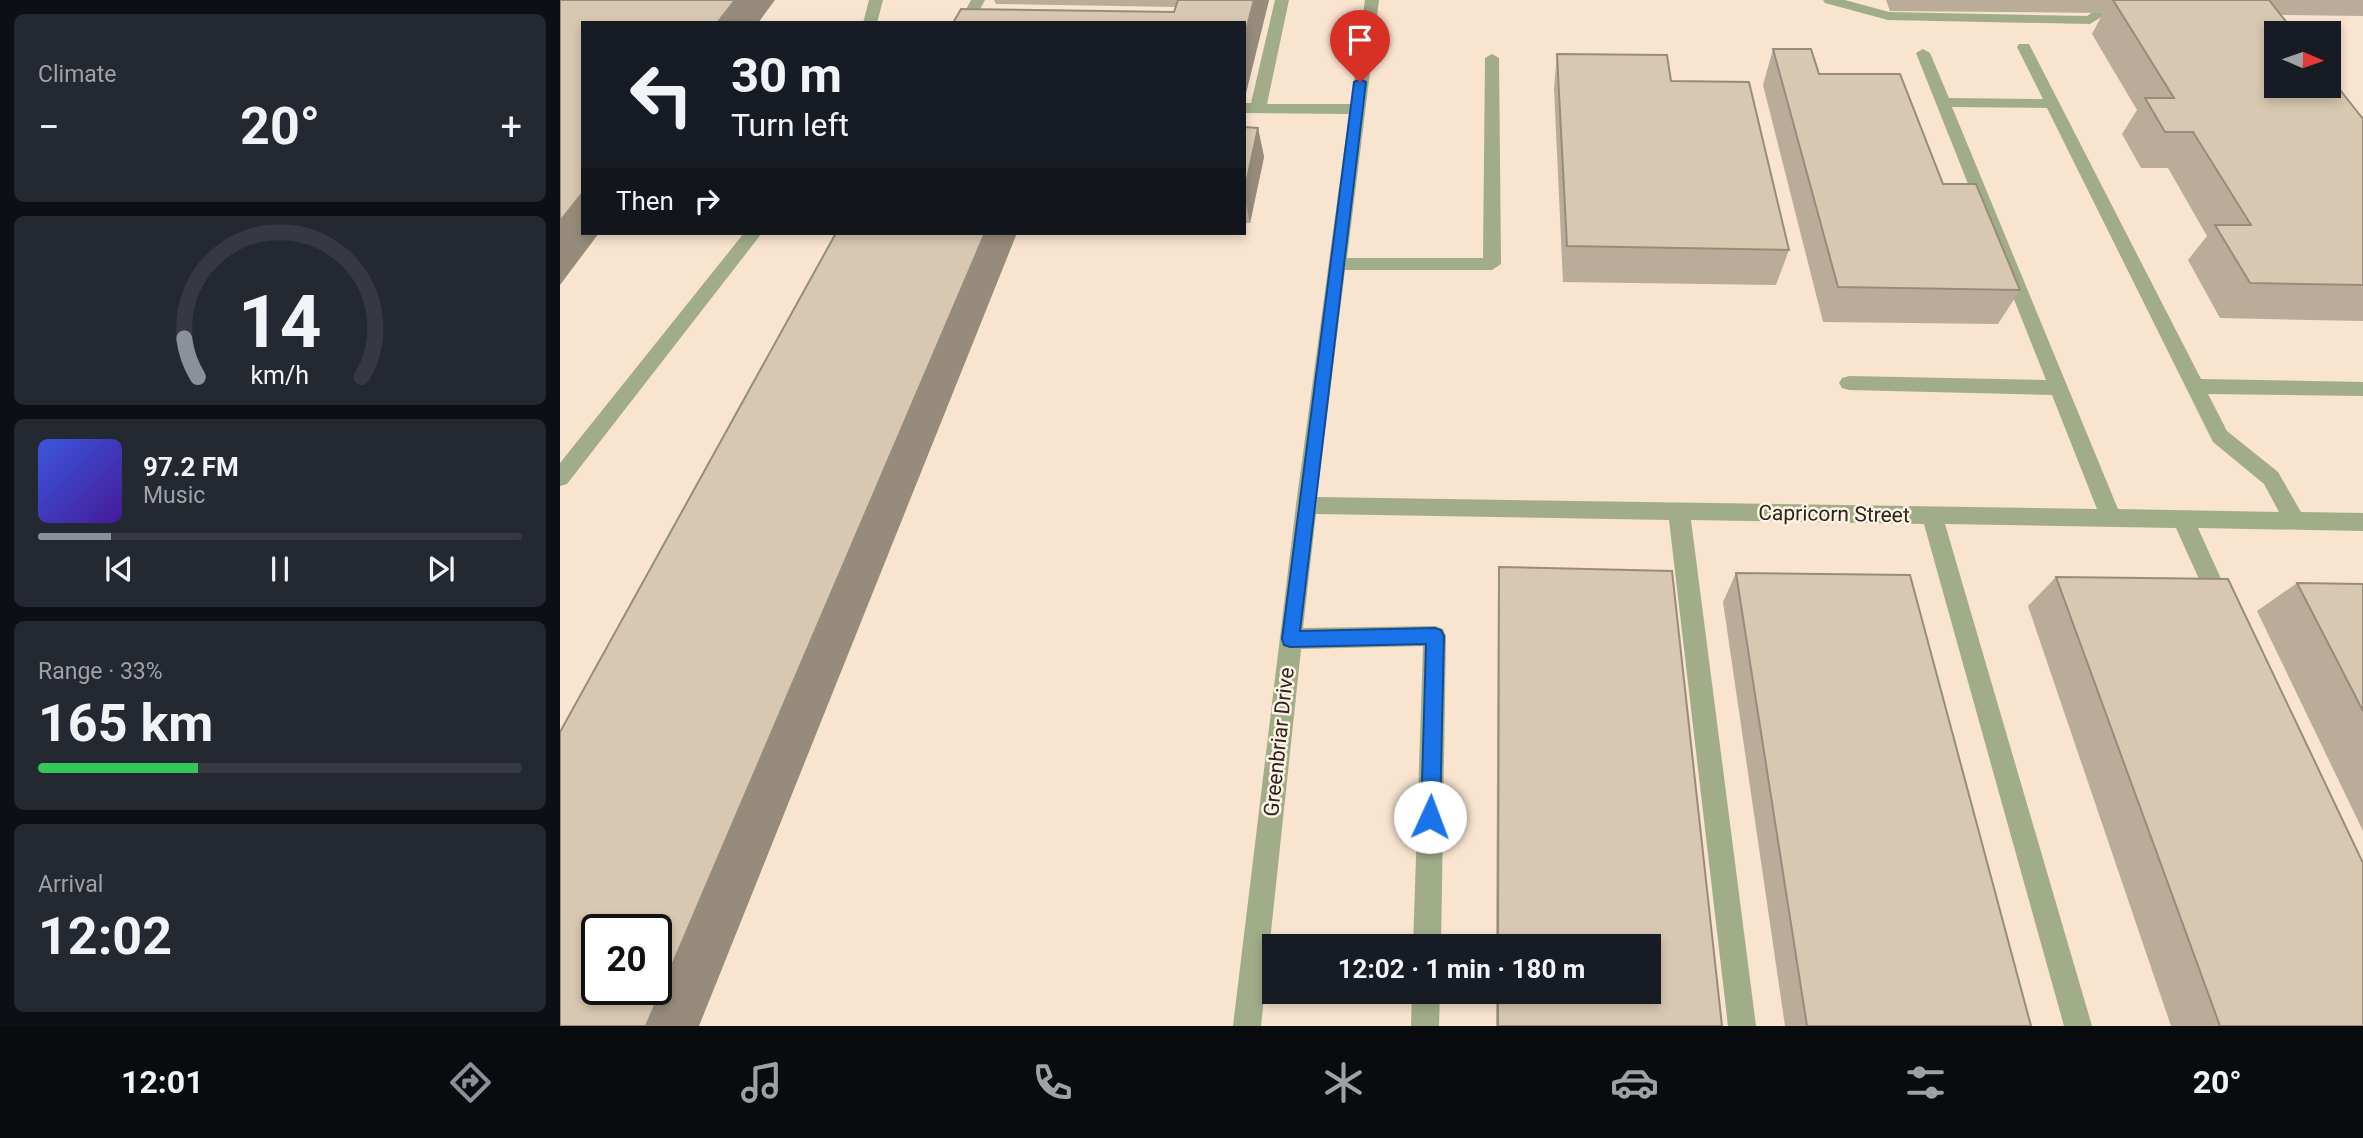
<!DOCTYPE html>
<html lang="en">
<head>
<meta charset="utf-8">
<style>
  :root { --surface:#171b24; --page:#242831; --text:#f1f3f6; --muted:#9ea1a6; --line:#363941; --accent:#8c9099 }
  body { margin:0; font-family:Roboto,sans-serif; background:var(--page); color:var(--text); height:100vh; display:flex; flex-direction:column; font-size:26px; white-space:nowrap }
  * { box-sizing:border-box; margin:0 }
  p { font-size:23px; color:var(--muted) }
  .icon { flex:none; width:38px; height:38px; fill:none; stroke:currentColor; stroke-width:2; stroke-linecap:round; stroke-linejoin:round }
  .map { position:relative; flex:1; overflow:hidden }
  .details { display:flex; flex-direction:column; gap:14px; padding:14px; background:#0d0f14; width:560px }
  .details>* { flex:none }
  .top-card { position:absolute; left:21px; top:21px; width:665px; height:214px; border-radius:0px; box-shadow:0 4px 10px #0003; background:#171b24; color:var(--text); overflow:hidden }
  .needle { width:46px; rotate:92deg }
  .fabs { position:absolute; left:1704px; top:21px; display:grid; gap:14px }
  .fabs a { display:grid; place-items:center; width:77px; height:77px; border-radius:0px; background:var(--surface); box-shadow:0 4px 10px #0003; font-size:35px }
  .speed { position:absolute; left:21px; top:914px; display:flex; gap:14px; font-size:35px; font-weight:700; text-align:center }
  .speed>* { display:grid; place-content:center; width:91px; height:91px; border-radius:50%; background:var(--surface); box-shadow:0 4px 10px #0003; line-height:1 }
  .speed .limit { border:4px solid #111; border-radius:10px; background:#fff; color:#111 }
  .pin { position:absolute; display:grid; place-items:center; width:60px; height:60px; color:#fff; margin:-72px -30px; border-radius:50% 50% 50% 0; rotate:-45deg; box-shadow:0 0 7px #0007 }
  .pin .icon { rotate:45deg }
  .me { position:absolute; width:77px; margin:-38px; rotate:2deg; stroke-linejoin:round; filter:drop-shadow(0 0 5px #0008) }
  .turn { display:flex; align-items:center; gap:24px; height:147px; padding:0 35px; font-size:32px }
  .turn .icon { width:91px; height:91px; stroke-width:2.5 }
  .turn b { display:block; font-size:49px; line-height:60px }
  .then { display:flex; align-items:center; height:66px; padding:0 35px; background:#0003; gap:14px; font-size:26px }
  .big { font-size:52px; font-weight:700; line-height:1.1 }
  .details .widget { flex:1; display:flex; flex-direction:column; justify-content:center; gap:10px; min-width:0; padding:0 24px; border-radius:10px; background:var(--page) }
  .details .dial { align-items:center; gap:0 }
  .dial svg { height:182px; overflow:visible; fill:none; stroke:var(--line); stroke-width:7; stroke-linecap:round; text-anchor:middle }
  .dial text { fill:var(--text); stroke:none }
  .song { display:flex; align-items:center; gap:21px }
  .cover { width:84px; height:84px; border-radius:10px; background:linear-gradient(135deg,hsl(230 70% 55%),hsl(260 70% 35%)) }
  .played { height:7px; border-radius:4px; background:linear-gradient(90deg,var(--accent) 15%,var(--line) 15%) }
  .keys { display:flex; justify-content:space-around; direction:ltr }
  .heat { display:flex; justify-content:space-between; align-items:center; font-size:38px; direction:ltr }
  .charge { height:10px; border-radius:5px; background:linear-gradient(90deg,#34c759 33%,var(--line) 0) }
  .trip { position:absolute; left:702px; top:934px; width:399px; height:70px; border-radius:0px; background:var(--surface); box-shadow:0 4px 10px #0003; font-weight:700; line-height:70px; text-align:center }
  .dock { display:flex; height:112px; justify-content:space-around; align-items:center; background:#090b0e; color:var(--muted) }
  .dock .icon { width:49px; height:49px }
  .dock .selected { color:var(--accent) }
  .dock b { font-size:32px; color:var(--text) }
  main { display:flex; flex:1; min-height:0 }
  .map>svg:first-child { display:block }
  .lines { fill:none; stroke-linecap:round; stroke-linejoin:round }
  .minor { fill:#a1ac89; fill-rule:evenodd }
  .wall { fill:#baac98 }
  .shaded-wall { fill:#978c7c }
  .building { fill:#d8c8b1; stroke:#978c7c; stroke-width:2; fill-rule:evenodd }
  .route { fill:#1a73e8; stroke:#114b97; stroke-width:2 }
  .labels { text-anchor:middle; stroke-width:5; stroke-linejoin:round; paint-order:stroke }
  .street-label { font-size:21px; fill:#2c241d; stroke:#fff3e6 }
</style>
</head>
<body>
<main>
<section class="details">
<div class="widget"><p>Climate</p>
<div class="heat"><a>−</a><b class="big">20°</b><a>+</a></div>
</div>
<div class="widget dial"><svg viewBox="0 0 100 80">
<path d="M14 69A42 42 0 1 1 86 69"/>
<path d="M14 69A42 42 0 0 1 8 52" stroke="#8c9099"/>
<text x="50" y="56" font-size="32" font-weight="700">14</text>
<text x="50" y="72" font-size="11">km/h</text>
</svg></div>
<div class="widget">
<div class="song"><i class="cover"></i><div><b>97.2 FM</b><p>Music</p></div></div>
<div class="played"></div>
<div class="keys"><svg class="icon" aria-label="previous" viewBox="0 0 24 24"><path d="M18 5L8 12l10 7zM5 5v14"/></svg><svg class="icon" aria-label="pause" viewBox="0 0 24 24"><path d="M8 5v14M16 5v14"/></svg><svg class="icon" aria-label="next" viewBox="0 0 24 24"><path d="M6 5l10 7-10 7zM19 5v14"/></svg></div>
</div>
<div class="widget"><p>Range · 33%</p><b class="big">165 km</b><div class="charge"></div></div>
<div class="widget"><p>Arrival</p><b class="big">12:02</b></div>
</section>
<div class="map">
<svg width="1803" height="1026" viewBox="0 0 1803 1026">
  <rect width="100%" height="100%" fill="#f8e4cf"/>
  <g class="lines">
    <path class="minor" d="M309,0H323L317,23H303Z
      M411,0H425L413,23H399Z
      M715,0H729L707,104H791L805,0H819L787,258H923L925,58L932,54L939,58L941,264L932,270H785L757,497L1537,509L1492,395L1289,390L1282,388L1279,383L1282,378L1289,376L1486,380L1356,53L1363,49L1370,53L1389,98L1483,99L1457,47L1459,44H1469L1641,379L1803,382V396L1648,394L1667,431L1718,472L1741,512L1803,513V531L1638,528L1672,603L1669,610L1661,613L1653,610L1616,528L1385,524L1532,1026H1504L1364,524L1131,520L1196,1026H1168L1109,520L756,514L743,628L875,626L883,629L886,636L881,947H853L863,646L741,649L701,1026H673L736,505L789,114L684,113V103H691ZM1392,107L1487,108L1653,442L1704,484L1719,512L1558,509Z
      M1263,0H1285L1329,12L1527,16L1550,0L1572,2L1570,5L1559,6L1530,24L1328,20L1265,3Z
      M184,233H202L7,484L0,486V463Z
      M852,992H880L879,1026H851Z"/>
  </g>
  <path class="wall" d="M434,0H709L686,93H684V23L614,12L615,7L436,4Z
    M1326,0H1803V16L1721,15L1803,119V321L1660,318L1628,260L1647,236L1608,168H1581L1562,134L1577,110L1532,34L1543,13L1330,11Z
    M1213,49L1259,74L1383,184L1460,290L1438,324L1263,322L1203,85Z
    M997,54L1111,81L1229,250L1216,285L1003,282L994,89Z
    M684,127L698,128L704,157L690,223H684Z
    M939,567L1162,1026H936V992H1088V947H936L938,596Z
    M1176,573L1471,1026H1225L1163,602Z
    M1496,577L1803,1026H1611L1468,606Z
    M1737,583L1803,584V831L1697,611Z"/>
  <path class="shaded-wall" d="M175,0H215L198,23H157Z
    M694,0H709L686,93L684,83V38Z
    M698,128L704,157L690,223L684,193Z
    M23,192V233H39L0,285V221Z
    M425,233H457L139,1026H86Z"/>
  <path class="building" d="M0,0H175L157,23H23V192L0,221Z
    M618,0H694L684,38V23H393L401,9L614,12Z
    M1553,0H1709L1735,33H1717V86H1769V76L1803,119V285L1690,283L1655,225H1691L1633,132H1605L1585,98H1614Z
    M1213,49H1251L1259,74H1340L1383,184H1416L1460,290L1278,287Z
    M997,54L1107,55L1111,81L1189,82L1229,250L1007,246Z
    M684,127L698,128L684,193Z
    M276,233H425L86,1026H0V732ZM37,929H96V989H37Z
    M939,567L1112,571L1162,1026H938V992H1088V947H938Z
    M1176,573L1350,575L1471,1026H1247Z
    M1496,577L1668,579L1803,863V1026H1660Z
    M1737,583L1803,584V711Z"/>
  <path class="route" d="M800,79L806,82L740,631L875,628L881,630L884,636L880,817L877,824L870,827L864,824L861,817L866,644L730,647L724,645L722,639L794,82Z"/>
  <g class="labels">
    <g class="street-label">
      <text transform="translate(1274 514) rotate(1)" y="7">Capricorn Street</text>
      <text transform="translate(719 742) rotate(-84)" y="7">Greenbriar Drive</text>
    </g>
  </g>
</svg>
<div class="fabs">
<a><svg class="needle" viewBox="-14 -14 28 28"><path d="M0-13l5 13h-10z" fill="#e53935"/><path d="M0 13l5-13h-10z" fill="#9ea1a6"/></svg></a>
</div>
<div class="speed"><div class="limit">20</div></div>
<div class="pin" style="left:800px;top:82px;background:#d93025"><svg class="icon" aria-label="arrive" viewBox="0 0 24 24"><path d="M6 21V4h12l-3 4 3 4H6"/></svg></div>
<svg class="me" style="left:870px;top:817px" viewBox="-20 -20 40 40"><circle r="19" fill="#fff"/><path d="M0-13L10 11 0 6-10 11z" fill="#1a73e8"/></svg>
<div class="trip">12:02 · 1 min · 180 m</div>
<div class="top-card">
<div class="turn"><svg class="icon" aria-label="left" viewBox="0 0 24 24"><path d="M17 20v-9H6M10 6l-5 5 5 5"/></svg><div><b>30 m</b>Turn left</div></div>
<div class="then">Then<svg class="icon" aria-label="right" viewBox="0 0 24 24"><path d="M7 20v-9h11M14 6l5 5-5 5"/></svg></div>
</div>
</div>
</main>
<nav class="dock">
<b>12:01</b>
<svg class="icon selected" aria-label="directions" viewBox="0 0 24 24"><path d="M12 3l9 9-9 9-9-9zM9 14v-3h6M13 9l2 2-2 2"/></svg>
<svg class="icon" aria-label="music" viewBox="0 0 24 24"><path d="M9 18V5l10-2v13"/><circle cx="6" cy="18" r="3"/><circle cx="16" cy="16" r="3"/></svg>
<svg class="icon" aria-label="phone" viewBox="0 0 24 24"><path d="M5 4h4l2 5-3 2q2 4 5 5l2-3 5 2v4C11 20 4 13 5 4z"/></svg>
<svg class="icon" aria-label="climate" viewBox="0 0 24 24"><path d="M12 3v18M4 7l16 10M4 17L20 7"/></svg>
<svg class="icon" aria-label="car" viewBox="0 0 24 24"><path d="M5 17H2v-5l4-1 3-4h7l3 4 3 1v5h-3M9 17h6M6 11h13"/><circle cx="7" cy="17" r="2"/><circle cx="17" cy="17" r="2"/></svg>
<svg class="icon" aria-label="filters" viewBox="0 0 24 24"><path d="M4 7h16M4 17h16"/><circle cx="9" cy="7" r="2"/><circle cx="15" cy="17" r="2"/></svg>
<b>20°</b>
</nav>
</body>
</html>
